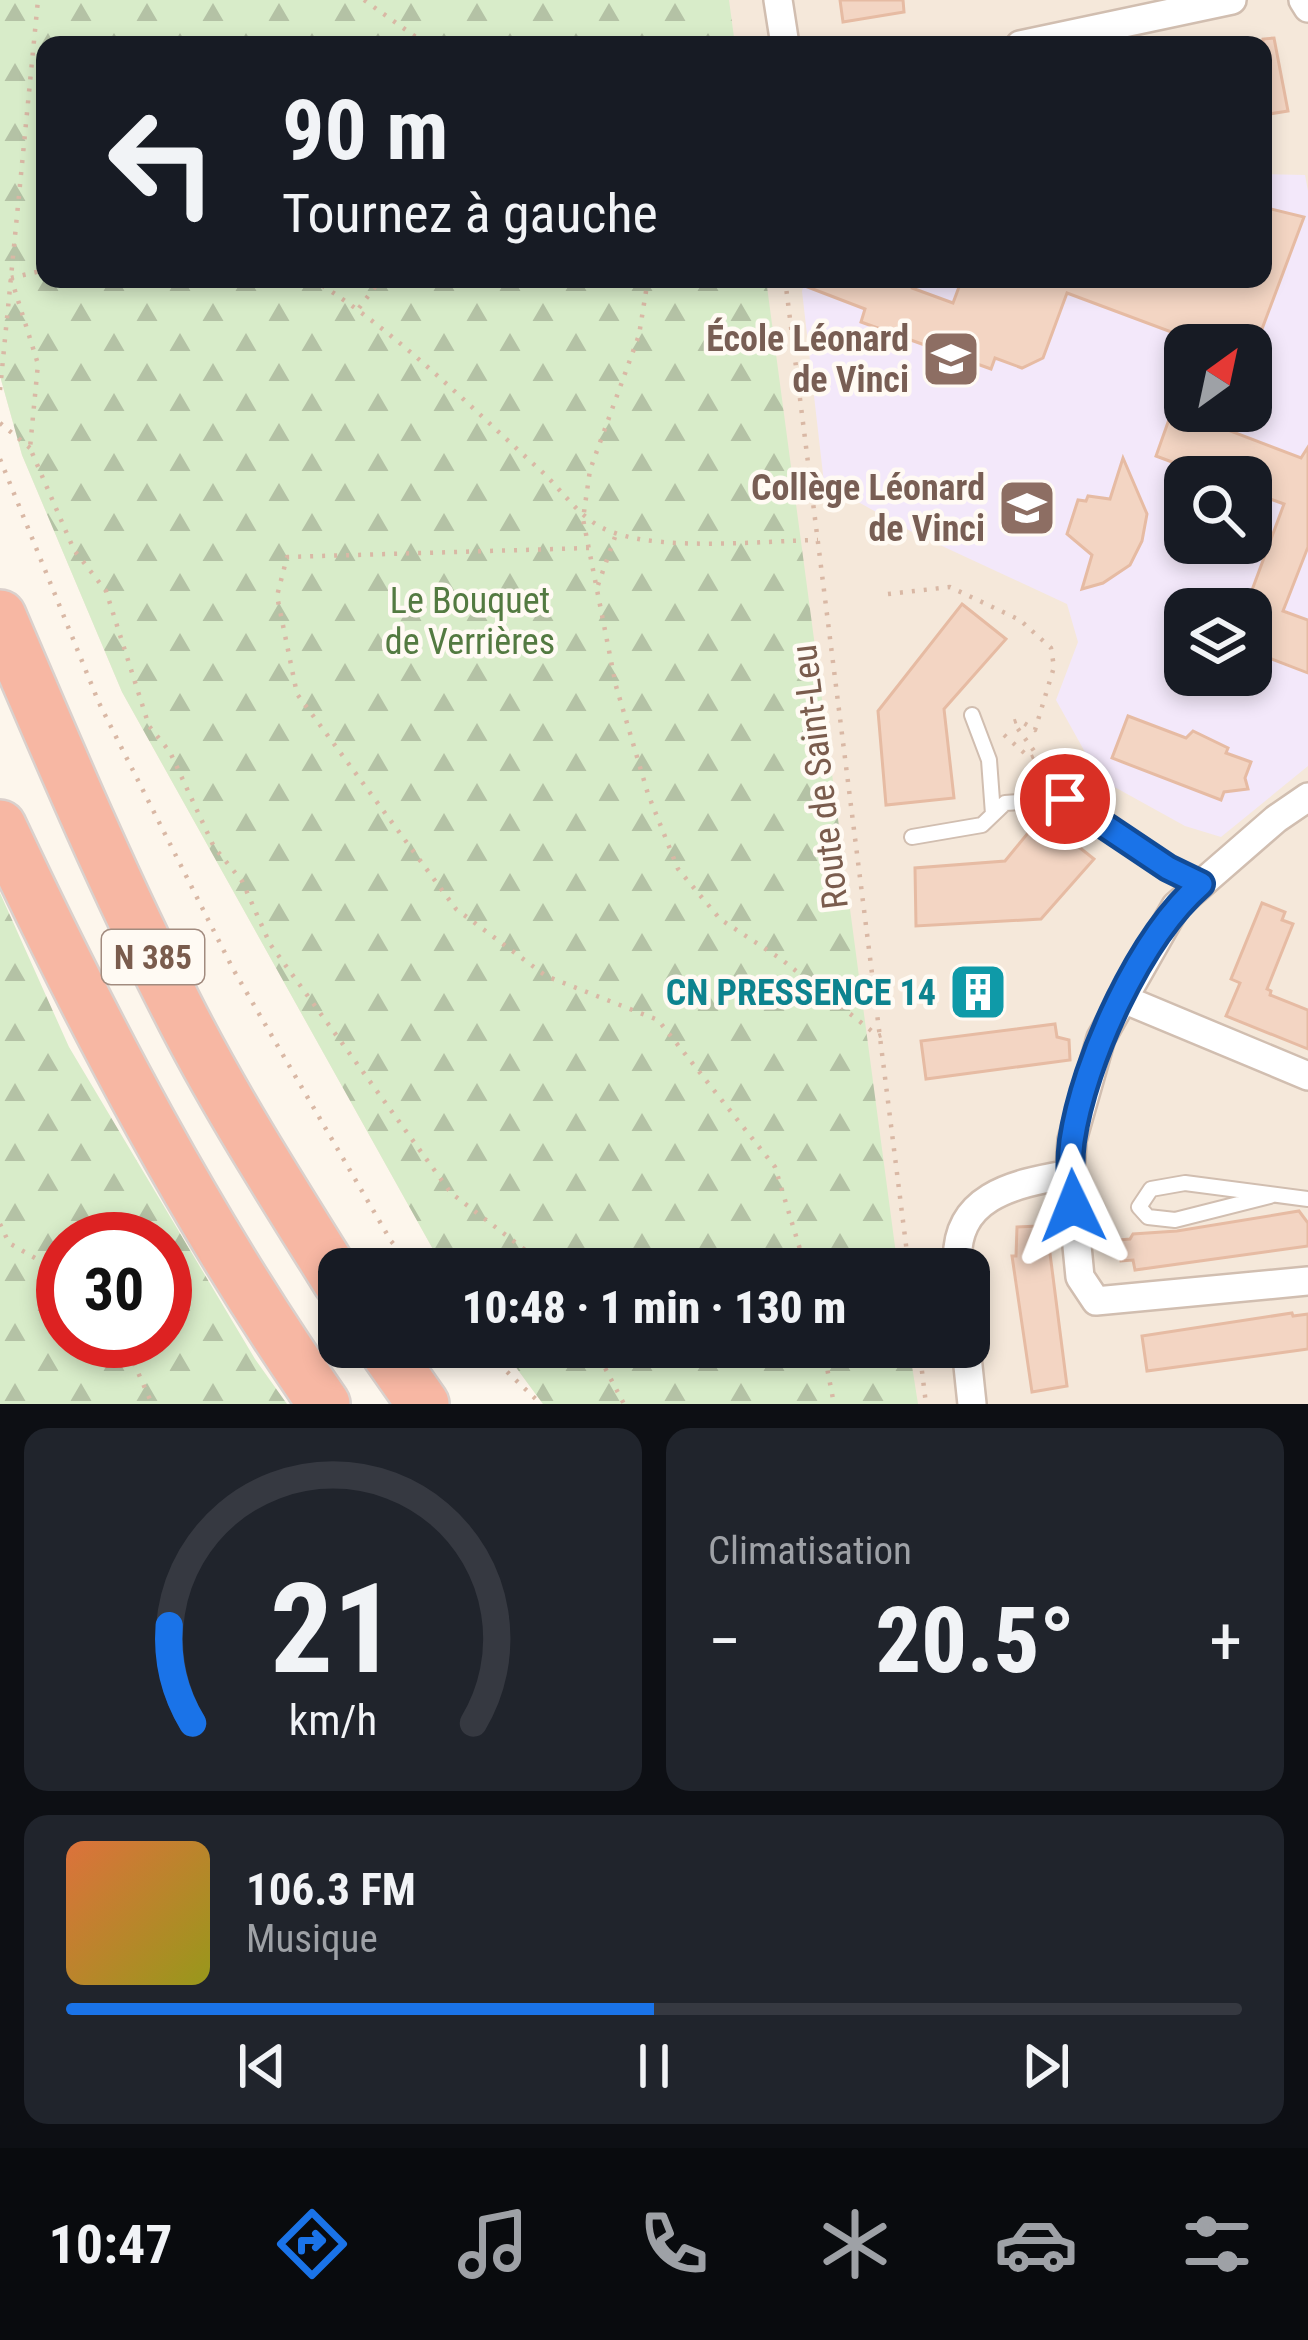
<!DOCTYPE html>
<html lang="fr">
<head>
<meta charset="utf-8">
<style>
  :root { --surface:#171b24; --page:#20242c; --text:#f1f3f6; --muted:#9ea1a6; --line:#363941; --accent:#1a73e8 }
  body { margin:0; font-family:"Roboto Condensed",sans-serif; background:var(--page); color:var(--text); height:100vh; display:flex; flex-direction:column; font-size:45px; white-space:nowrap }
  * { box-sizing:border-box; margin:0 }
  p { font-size:39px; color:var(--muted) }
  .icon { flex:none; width:66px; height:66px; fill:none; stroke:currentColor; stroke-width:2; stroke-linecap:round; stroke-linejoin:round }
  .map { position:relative; height:1404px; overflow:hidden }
  .details { display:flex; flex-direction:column; gap:24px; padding:24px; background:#0d0f14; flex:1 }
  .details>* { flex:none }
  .banner { position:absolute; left:36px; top:36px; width:1236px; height:252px; border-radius:24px; box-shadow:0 6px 18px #0003; background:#171b24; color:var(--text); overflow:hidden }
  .needle { width:78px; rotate:33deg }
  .fabs { position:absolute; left:1164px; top:324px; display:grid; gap:24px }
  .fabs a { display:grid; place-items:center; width:108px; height:108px; border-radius:24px; background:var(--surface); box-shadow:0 6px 18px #0003; font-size:60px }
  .speed { position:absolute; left:36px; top:1212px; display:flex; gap:24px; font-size:60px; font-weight:700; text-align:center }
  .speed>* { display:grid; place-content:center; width:156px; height:156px; border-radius:50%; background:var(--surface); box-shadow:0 6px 18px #0003; line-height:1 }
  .speed .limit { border:18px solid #d22; background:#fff; color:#111 }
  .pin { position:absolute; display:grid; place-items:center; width:102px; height:102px; color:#fff; margin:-51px; border:6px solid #fff; border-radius:50%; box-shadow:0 3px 12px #0007 }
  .me { position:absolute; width:132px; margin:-66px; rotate:358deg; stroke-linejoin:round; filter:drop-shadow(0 0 9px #0008) }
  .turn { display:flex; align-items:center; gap:42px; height:252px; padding:0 48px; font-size:54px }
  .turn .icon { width:156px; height:156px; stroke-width:2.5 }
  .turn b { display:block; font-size:84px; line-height:102px }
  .big { font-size:90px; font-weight:800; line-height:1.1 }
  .details .tile { flex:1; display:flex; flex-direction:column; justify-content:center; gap:18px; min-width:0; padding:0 42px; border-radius:24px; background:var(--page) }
  .details .dial { align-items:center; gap:0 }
  .dial svg { height:312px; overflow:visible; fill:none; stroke:var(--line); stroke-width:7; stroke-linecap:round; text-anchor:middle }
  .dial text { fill:var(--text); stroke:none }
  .song { display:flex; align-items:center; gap:36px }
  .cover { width:144px; height:144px; border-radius:18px; background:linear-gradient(135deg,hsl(20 70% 55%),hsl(60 70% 35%)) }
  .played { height:12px; border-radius:6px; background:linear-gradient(90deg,var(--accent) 50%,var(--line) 50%) }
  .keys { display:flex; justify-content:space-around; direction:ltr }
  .heat { display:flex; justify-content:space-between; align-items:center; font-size:66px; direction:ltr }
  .details .tiles { flex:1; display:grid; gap:24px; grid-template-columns:1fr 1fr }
  .tile:last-child { grid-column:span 2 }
  .trip { position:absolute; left:318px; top:1248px; width:672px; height:120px; border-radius:24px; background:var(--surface); box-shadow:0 6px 18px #0003; font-weight:800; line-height:120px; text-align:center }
  .menu { display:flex; height:192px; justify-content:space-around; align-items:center; background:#090b0e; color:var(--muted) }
  .menu .icon { width:84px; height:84px }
  .menu .selected { color:var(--accent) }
  .menu b { font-size:54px; color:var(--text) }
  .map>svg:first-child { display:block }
  .residential { fill:#f5e8da; fill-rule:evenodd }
  .education { fill:#f3e8fa; fill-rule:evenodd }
  .forest { fill:url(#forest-firs); fill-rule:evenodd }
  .building { fill:#f3d5c3; stroke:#e6bba3; stroke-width:3 }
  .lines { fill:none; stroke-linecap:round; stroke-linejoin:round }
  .lane-casing { stroke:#d1beb0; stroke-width:18 }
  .street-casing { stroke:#d1beb0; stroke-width:32 }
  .highway-casing { stroke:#dad1cd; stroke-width:56 }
  .path { stroke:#d9b8a5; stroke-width:4.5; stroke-dasharray:3 9; stroke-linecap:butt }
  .lane { stroke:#fff; stroke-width:14 }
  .street { stroke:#fff; stroke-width:27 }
  .highway { stroke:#f7b7a3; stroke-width:51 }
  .route-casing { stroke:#114b97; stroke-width:30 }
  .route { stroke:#1a73e8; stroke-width:21 }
  .labels { text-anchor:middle; stroke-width:9; stroke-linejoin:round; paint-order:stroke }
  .shield { fill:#fffaf3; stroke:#a28b7f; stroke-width:3 }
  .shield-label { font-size:33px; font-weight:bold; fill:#7a5c4d }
  .education-label { font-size:36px; font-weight:bold; fill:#785e54; stroke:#fffaf3; text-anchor:end }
  .park-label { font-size:36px; fill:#537a41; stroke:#fffaf3 }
  .street-label { font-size:36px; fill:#7a5c4d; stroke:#fffaf3 }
  .culture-label { font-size:36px; font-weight:bold; fill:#0d838f; stroke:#fffaf3; text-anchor:end }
</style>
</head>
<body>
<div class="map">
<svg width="1308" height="1404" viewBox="0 0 1308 1404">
  <defs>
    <pattern id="forest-firs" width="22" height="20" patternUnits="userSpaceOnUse" patternTransform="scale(3)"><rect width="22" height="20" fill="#d8ecc9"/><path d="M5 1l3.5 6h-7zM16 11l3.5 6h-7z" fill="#b4c2a5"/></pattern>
  </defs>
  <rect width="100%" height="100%" fill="#fdf6ec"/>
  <path class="residential" d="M0,0H1308V1404H543L501,1347H969V1269H444L122,692L22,455L0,376ZM45,45H1263V279H45ZM1185,345H1251V411H1185ZM1185,477H1251V543H1185ZM1185,609H1251V675H1185Z"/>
  <path class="education" d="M1263,174L1305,175L1308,191V766L1221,837L1185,826L1100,779L1056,700L1078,642L1067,604L914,533L824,483L802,291L806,279H1263ZM1185,345H1251V411H1185ZM1185,477H1251V543H1185ZM1185,609H1251V675H1185Z"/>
  <path class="forest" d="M0,0H729L735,45H45V279H766L898,1269H444L122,692L22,455L0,376Z
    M0,893L69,1047L255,1359L287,1404H0ZM63,1239H165V1341H63Z
    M501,1347H909L918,1404H543Z"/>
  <path class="building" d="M840,0H903L904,12L843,22Z
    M1274,38L1288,111L1263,115V39Z
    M1263,207L1304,217L1256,345H1206L1067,293L1043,358L1022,368L995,358L991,369L861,322L865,309L792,281L908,279L912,288L953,303L962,279H1263Z
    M1172,411H1232L1225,429L1301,458L1308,447V547L1283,611L1308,620V673L1251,651V609H1245L1284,504L1251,492V477H1212L1156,456Z
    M1123,458L1147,514L1142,541L1130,565L1103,583L1082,589L1092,555L1067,534L1078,500L1086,501L1088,496L1110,499Z
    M962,604L1006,639L944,709L954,798L886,805L878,711Z
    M1128,716L1186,738L1193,731L1228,748L1226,753L1251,762L1245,778L1248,789L1224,792L1221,800L1112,758Z
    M1041,817L1094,859L1041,919L916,926L915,868L1005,861Z
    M1262,903L1285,912L1282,920L1293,924L1267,989L1271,991L1270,995L1308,1010V1049L1226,1016L1240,983L1231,979Z
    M1055,1024L1057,1037L1069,1040L1070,1060L926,1079L921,1041Z
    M1299,1211L1308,1223V1246L1135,1270L1133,1260L1121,1261L1118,1240L1130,1239L1133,1234L1177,1231Z
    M1038,1226L1039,1238H1048L1067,1386L1032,1392L1012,1256H1016L1017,1227Z
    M1292,1313L1293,1316L1308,1314V1349L1147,1371L1142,1336Z"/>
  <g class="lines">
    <g class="lane-casing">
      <path id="lane" d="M972,715L989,760L993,814
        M912,837L982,825L1005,803L1065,799L1168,868L1201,884
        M1270,1196L1175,1220L1148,1217L1139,1207L1151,1189L1185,1183L1308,1199"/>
    </g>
    <g class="street-casing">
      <path id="street" d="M778,0L785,45
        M1303,0L1308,8
        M1020,45L1232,0
        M1308,797L1276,819L1176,906L1101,1038L1072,1140L1070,1174L1080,1277L1096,1301L1308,1281
        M1121,998L1308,1076
        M958,1269C951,1196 1013,1184 1070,1174
        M966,1347L972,1404"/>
    </g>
    <g class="highway-casing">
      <path id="highway" d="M0,616C56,747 112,880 177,1007C225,1102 283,1192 339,1282
        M0,826C94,1026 197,1222 324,1404
        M383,1347L423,1404"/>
    </g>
    <path class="path" d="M364,0L427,45
      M11,278L38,364L30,448L74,550L106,591L149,726L170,752L214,847L242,881L270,944L451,1193L550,1269
      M11,278L45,270
      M312,279C396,331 466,403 539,469C565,492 580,522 615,533C667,551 761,541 818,540
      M648,279L639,335L590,470L583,519L616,686L648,794L678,869L720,919L781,959L878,1036L885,1034
      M785,279L909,1269
      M359,308L381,279
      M0,390L38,0
      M0,423L30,448
      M0,459L99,703L233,969L391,1241L415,1269
      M589,548L287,557L277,596L297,694L456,909L546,976L658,1020L775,1167L806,1269
      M598,585L616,534
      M888,594L950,587L1020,620L1051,648L1054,667L1035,730L1019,720L1013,722L1037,755L1030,758L1003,734
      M0,1224L9,1243L56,1270H63
      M908,1260L932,1257
      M124,1341L152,1404
      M481,1347L541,1404
      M594,1347L624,1404
      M823,1347L834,1404
      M919,1347L926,1404"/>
    <use href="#lane" class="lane"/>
    <use href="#street" class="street"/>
    <use href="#highway" class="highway"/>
  </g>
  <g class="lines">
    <g class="route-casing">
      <path id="route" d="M1065,799L1168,868L1201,884C1140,937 1084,1060 1072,1141C1069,1163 1071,1184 1073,1206"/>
    </g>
    <use href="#route" class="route"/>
  </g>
  <defs>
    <g id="school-square" transform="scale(3)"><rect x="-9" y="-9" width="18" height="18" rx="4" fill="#8d6e63" stroke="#fffaf3"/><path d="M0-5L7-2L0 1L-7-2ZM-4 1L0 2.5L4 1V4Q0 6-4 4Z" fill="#fff"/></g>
    <g id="building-square" transform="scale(3)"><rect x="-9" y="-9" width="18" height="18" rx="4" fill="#0f9aa8" stroke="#fffaf3"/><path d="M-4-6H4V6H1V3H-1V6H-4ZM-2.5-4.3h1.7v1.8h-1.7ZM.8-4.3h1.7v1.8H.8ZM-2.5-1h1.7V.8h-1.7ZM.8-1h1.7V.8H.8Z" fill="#fff"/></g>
  </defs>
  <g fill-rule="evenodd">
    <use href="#school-square" x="951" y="359"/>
    <use href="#school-square" x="1027" y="508"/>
    <use href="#building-square" x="978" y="992"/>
  </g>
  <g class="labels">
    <rect class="shield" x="102" y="930" width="102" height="54" rx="9"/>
    <g class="shield-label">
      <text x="153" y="969">N 385</text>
    </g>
    <g class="education-label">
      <text x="909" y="351">École Léonard<tspan x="909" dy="41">de Vinci</tspan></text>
      <text x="985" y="500">Collège Léonard<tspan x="985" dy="41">de Vinci</tspan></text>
    </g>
    <g class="park-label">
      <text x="470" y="613">Le Bouquet<tspan x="470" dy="41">de Verrières</tspan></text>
    </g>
    <g class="street-label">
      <text transform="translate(819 777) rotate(-97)" y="13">Route de Saint-Leu</text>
    </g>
    <g class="culture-label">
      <text x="936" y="1005">CN PRESSENCE 14</text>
    </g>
  </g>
</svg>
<div class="fabs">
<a><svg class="needle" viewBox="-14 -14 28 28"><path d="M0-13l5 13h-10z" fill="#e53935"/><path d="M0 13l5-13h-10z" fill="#9ea1a6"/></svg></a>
<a><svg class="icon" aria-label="search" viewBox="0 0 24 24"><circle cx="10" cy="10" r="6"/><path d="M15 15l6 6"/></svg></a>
<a><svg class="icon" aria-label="layers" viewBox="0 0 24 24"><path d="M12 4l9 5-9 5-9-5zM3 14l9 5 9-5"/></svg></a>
</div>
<div class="speed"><div class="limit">30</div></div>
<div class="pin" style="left:1065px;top:799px;background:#d93025"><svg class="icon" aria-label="arrive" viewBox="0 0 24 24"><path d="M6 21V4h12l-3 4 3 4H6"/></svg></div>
<svg class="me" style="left:1073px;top:1206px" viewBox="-20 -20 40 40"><path d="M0-17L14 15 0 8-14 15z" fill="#1a73e8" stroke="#fff" stroke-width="4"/></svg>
<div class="trip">10:48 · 1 min · 130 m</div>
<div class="banner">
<div class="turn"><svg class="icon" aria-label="left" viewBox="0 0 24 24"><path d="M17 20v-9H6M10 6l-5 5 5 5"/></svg><div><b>90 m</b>Tournez à gauche</div></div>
</div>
</div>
<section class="details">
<div class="tiles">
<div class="tile dial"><svg viewBox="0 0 100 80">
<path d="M14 69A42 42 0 1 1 86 69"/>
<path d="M14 69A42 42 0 0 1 8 44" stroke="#1a73e8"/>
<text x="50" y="56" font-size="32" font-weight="700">21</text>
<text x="50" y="72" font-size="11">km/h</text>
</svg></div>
<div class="tile"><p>Climatisation</p>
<div class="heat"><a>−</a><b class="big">20.5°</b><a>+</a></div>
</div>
<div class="tile">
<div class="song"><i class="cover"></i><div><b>106.3 FM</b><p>Musique</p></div></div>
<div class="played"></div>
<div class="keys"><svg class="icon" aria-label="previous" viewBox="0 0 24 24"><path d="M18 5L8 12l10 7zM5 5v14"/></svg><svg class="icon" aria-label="pause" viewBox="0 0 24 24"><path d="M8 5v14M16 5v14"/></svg><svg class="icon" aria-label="next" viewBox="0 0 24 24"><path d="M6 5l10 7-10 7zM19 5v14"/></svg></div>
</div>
</div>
</section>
<nav class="menu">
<b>10:47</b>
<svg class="icon selected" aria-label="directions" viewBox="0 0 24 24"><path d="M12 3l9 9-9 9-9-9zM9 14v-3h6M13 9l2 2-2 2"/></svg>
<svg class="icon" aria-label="music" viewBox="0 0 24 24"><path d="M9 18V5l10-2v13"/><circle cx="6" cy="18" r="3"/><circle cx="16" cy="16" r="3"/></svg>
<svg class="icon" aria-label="phone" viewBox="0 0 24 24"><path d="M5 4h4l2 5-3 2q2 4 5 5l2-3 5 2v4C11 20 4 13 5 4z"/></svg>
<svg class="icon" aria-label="climate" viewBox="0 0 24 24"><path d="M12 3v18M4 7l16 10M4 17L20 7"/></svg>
<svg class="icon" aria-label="car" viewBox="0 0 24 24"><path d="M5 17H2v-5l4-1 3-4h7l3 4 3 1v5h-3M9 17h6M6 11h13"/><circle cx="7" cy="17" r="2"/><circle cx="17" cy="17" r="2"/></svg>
<svg class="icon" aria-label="filters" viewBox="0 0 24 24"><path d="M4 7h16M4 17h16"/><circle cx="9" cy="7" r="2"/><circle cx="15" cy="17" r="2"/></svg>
</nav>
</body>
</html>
